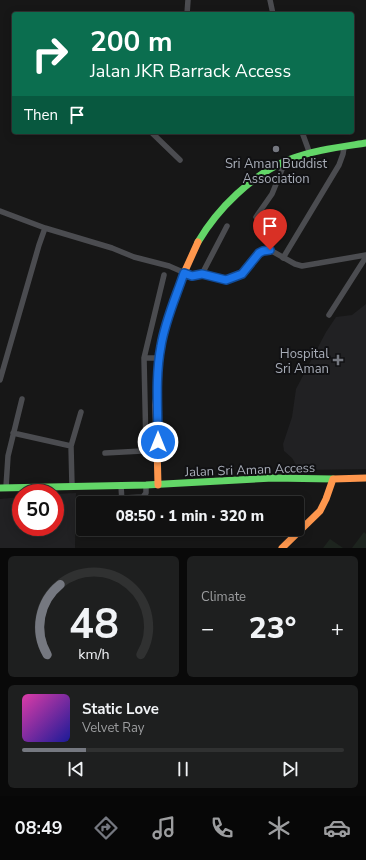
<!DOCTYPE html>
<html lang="en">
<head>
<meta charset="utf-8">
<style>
  :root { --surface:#111; --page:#1e1f1f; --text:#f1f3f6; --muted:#9c9d9f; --line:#303131; --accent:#757880 }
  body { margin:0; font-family:"Nunito Sans",sans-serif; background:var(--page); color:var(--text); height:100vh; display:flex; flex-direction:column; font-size:15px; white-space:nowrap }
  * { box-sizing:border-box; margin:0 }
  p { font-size:13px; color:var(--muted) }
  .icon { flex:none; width:22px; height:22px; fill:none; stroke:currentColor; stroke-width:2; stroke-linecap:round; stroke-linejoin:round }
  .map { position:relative; height:548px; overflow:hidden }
  .side { display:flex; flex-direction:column; gap:8px; padding:8px; background:#090909; flex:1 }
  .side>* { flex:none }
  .banner { position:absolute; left:12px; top:12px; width:342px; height:122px; border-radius:4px; box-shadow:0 2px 10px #0003,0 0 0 1px var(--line); background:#0b6e4f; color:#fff; overflow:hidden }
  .speed { position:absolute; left:12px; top:484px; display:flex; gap:8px; font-size:20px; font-weight:700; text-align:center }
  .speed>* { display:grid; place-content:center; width:52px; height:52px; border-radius:50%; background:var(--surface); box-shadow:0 2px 10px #0003,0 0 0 1px var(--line); line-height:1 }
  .speed .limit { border:6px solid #d22; background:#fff; color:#111 }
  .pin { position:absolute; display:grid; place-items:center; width:34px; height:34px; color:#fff; margin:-41px -17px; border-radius:50% 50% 50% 0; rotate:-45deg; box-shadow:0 0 4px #0007 }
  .pin .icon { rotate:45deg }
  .me { position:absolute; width:44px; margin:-22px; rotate:0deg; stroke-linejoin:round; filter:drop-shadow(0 0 3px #0008) }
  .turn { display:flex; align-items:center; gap:14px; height:84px; padding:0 12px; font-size:18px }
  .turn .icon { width:52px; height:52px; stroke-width:2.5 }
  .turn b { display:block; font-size:28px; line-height:34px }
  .then { display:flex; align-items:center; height:38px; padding:0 12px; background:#0003; gap:8px; font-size:15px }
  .big { font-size:30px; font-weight:800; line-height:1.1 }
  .side .card { flex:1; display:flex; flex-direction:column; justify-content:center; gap:6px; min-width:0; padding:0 14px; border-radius:6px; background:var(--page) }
  .side .dial { align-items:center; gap:0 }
  .dial svg { height:104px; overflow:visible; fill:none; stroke:var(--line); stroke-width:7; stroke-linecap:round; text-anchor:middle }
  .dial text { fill:var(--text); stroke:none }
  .song { display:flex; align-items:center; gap:12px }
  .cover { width:48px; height:48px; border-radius:6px; background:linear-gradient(135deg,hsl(320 70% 55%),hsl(240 70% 35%)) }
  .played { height:4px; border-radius:2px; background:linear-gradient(90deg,var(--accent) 20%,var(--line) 20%) }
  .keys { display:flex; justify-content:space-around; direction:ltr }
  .heat { display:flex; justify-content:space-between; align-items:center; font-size:22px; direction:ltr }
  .side .tiles { flex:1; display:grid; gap:8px; grid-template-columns:1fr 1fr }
  .card:last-child { grid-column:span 2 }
  .trip { position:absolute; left:76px; top:496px; width:228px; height:40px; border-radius:4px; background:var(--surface); box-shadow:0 2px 10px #0003,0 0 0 1px var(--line); font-weight:800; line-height:40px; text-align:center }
  .menu { display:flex; height:64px; justify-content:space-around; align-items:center; background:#070707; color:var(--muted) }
  .menu .icon { width:28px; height:28px }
  .menu .on { color:var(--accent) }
  .menu b { font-size:18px; color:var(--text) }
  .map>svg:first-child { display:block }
  .built { fill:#212123 }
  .green { fill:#1d241e }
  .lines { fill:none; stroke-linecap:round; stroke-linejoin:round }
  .street { stroke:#4b4c50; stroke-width:5.5 }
  .fast { stroke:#63d668; stroke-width:7 }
  .slow { stroke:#ff974d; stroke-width:7 }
  .route-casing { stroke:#114b97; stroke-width:10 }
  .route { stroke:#1a73e8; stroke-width:7 }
  .poi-dot { fill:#757880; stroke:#111113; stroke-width:1.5 }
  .labels { text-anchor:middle; stroke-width:4; stroke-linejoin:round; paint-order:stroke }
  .poi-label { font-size:13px; fill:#a8adb8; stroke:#111113 }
  .street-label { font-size:13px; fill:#a8adb8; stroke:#111113 }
</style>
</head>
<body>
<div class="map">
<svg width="366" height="548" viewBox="0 0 366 548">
  <rect width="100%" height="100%" fill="#171717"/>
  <path class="built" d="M366,304V469L299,470L292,458L284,451L283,444L292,417L296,389L326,332L336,317L352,315Z
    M76,493L75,548H0V499L21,497V527H55V494Z"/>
  <path class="green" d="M364,532L366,534V548H352Z
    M330,539L343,548H323Z"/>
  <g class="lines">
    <path class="street" d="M270,0L273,14
      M187,14L188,0
      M151,132L180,160
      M302,132L310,154
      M0,211L45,228L112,248L134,257L169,266L192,276L202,274L223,280L240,275L245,271L259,253L263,251L270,250L295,264L302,266L366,255
      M256,217L272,194L285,162
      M283,258L339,165L343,154L344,147
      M202,274L227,226
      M329,315L366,257
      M144,358H159
      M0,380L39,245L45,228
      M13,433L71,446
      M105,453L142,451L146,448L144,358L164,275
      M121,485L122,503
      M72,486L71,446L81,412
      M6,487L8,456L22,399
      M122,498L143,497L146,493V485
      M122,529V532"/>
    <path class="fast" d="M198,242C218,208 252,175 288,160C313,150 340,147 366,143
      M0,488L146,485L273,478L333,479"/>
    <path class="slow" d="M158,485L156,405L160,351L165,329L184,273L198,242
      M282,548L320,511L326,499L333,479L366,478"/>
  </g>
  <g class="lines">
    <g class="route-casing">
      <path id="route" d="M158,442C158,410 155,377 161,346C165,321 176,297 184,273L192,276L202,274L226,280L242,274L259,253L263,251L270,250"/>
    </g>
    <use href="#route" class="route"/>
  </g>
  <g class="poi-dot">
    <circle cx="276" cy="149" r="4"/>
    <path d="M336 354h4v4h4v4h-4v4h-4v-4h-4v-4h4z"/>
  </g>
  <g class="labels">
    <g class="poi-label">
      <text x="276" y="168">Sri Aman Buddist<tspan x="276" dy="15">Association</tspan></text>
      <text x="329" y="358" text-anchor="end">Hospital<tspan x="329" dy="15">Sri Aman</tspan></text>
    </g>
    <g class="street-label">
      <text transform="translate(250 469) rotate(-2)" y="5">Jalan Sri Aman Access</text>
    </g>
  </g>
</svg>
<div class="speed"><div class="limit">50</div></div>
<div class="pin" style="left:270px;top:250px;background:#d93025"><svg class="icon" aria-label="arrive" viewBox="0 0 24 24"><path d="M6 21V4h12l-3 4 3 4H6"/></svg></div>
<svg class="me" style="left:158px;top:442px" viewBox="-20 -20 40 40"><circle r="17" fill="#1a73e8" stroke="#fff" stroke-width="3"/><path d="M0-11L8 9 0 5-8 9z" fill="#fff"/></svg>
<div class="trip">08:50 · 1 min · 320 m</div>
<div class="banner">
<div class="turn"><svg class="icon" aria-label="right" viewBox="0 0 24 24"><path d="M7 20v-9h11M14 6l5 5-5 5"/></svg><div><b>200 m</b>Jalan JKR Barrack Access</div></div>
<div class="then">Then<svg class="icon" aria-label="arrive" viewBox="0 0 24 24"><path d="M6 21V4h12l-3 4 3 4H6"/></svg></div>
</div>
</div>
<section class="side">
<div class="tiles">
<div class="card dial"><svg viewBox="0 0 100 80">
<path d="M14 69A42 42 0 1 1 86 69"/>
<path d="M14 69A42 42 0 0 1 24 15" stroke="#757880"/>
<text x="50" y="56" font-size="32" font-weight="700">48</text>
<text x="50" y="72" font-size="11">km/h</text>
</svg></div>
<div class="card"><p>Climate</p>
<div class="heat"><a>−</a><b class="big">23°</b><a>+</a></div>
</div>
<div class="card">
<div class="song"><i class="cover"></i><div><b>Static Love</b><p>Velvet Ray</p></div></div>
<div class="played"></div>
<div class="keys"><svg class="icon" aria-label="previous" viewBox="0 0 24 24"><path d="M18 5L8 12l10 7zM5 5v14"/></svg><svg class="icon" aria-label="pause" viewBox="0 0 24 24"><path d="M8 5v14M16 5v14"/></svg><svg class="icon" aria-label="next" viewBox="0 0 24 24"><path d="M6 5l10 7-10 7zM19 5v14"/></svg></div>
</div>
</div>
</section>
<nav class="menu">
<b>08:49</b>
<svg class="icon on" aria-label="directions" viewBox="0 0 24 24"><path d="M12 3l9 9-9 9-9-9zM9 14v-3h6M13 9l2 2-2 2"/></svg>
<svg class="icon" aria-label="music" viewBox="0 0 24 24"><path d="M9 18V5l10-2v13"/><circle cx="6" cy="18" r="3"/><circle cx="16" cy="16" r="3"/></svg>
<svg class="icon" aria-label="phone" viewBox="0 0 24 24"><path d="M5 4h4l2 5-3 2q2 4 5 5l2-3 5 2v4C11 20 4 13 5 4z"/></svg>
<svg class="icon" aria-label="climate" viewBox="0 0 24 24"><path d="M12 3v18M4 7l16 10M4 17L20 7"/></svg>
<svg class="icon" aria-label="car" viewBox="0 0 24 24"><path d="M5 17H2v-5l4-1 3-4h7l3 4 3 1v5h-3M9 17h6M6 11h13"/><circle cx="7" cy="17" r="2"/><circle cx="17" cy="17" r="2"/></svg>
</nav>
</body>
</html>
